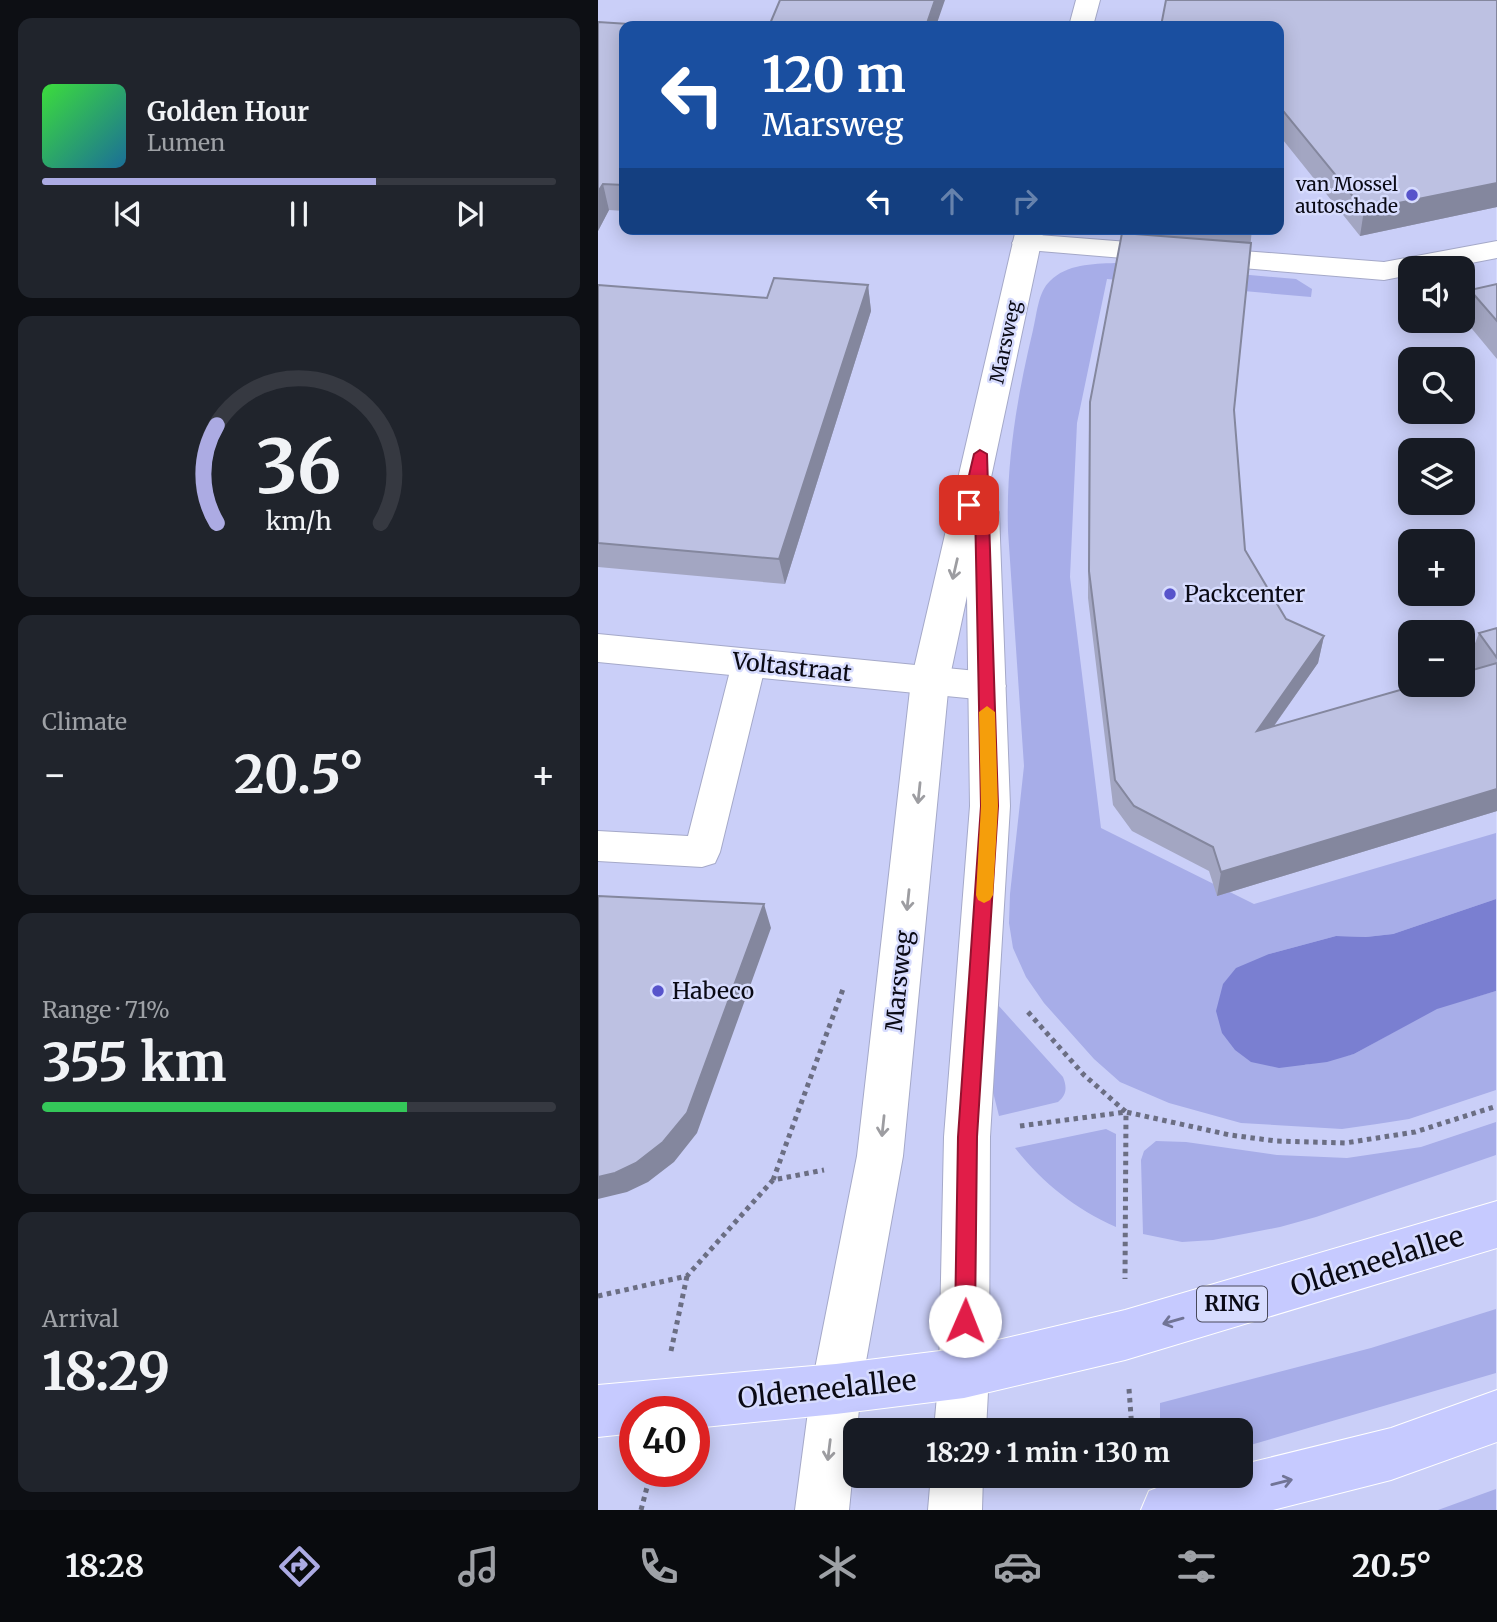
<!DOCTYPE html>
<html lang="en">
<head>
<meta charset="utf-8">
<style>
  :root { --surface:#171b24; --page:#20242c; --text:#f1f3f6; --muted:#9ea1a6; --line:#363941; --accent:#acabe3 }
  body { margin:0; font-family:Merriweather,serif; background:var(--page); color:var(--text); height:100vh; display:flex; flex-direction:column; font-size:26px; white-space:nowrap }
  * { box-sizing:border-box; margin:0 }
  p { font-size:23px; color:var(--muted) }
  .icon { flex:none; width:38px; height:38px; fill:none; stroke:currentColor; stroke-width:2; stroke-linecap:round; stroke-linejoin:round }
  .map { position:relative; flex:1; overflow:hidden }
  .details { display:flex; flex-direction:column; gap:18px; padding:18px; background:#0d0f14; width:598px }
  .details>* { flex:none }
  .hud { position:absolute; left:21px; top:21px; width:665px; height:214px; border-radius:14px; box-shadow:0 4px 18px #0003; background:#1a4fa0; color:#fff; overflow:hidden }
  .buttons { position:absolute; left:800px; top:256px; display:grid; gap:14px }
  .buttons a { display:grid; place-items:center; width:77px; height:77px; border-radius:14px; background:var(--surface); box-shadow:0 4px 18px #0003; font-size:35px }
  .speed { position:absolute; left:21px; top:1396px; display:flex; gap:14px; font-size:35px; font-weight:700; text-align:center }
  .speed>* { display:grid; place-content:center; width:91px; height:91px; border-radius:50%; background:var(--surface); box-shadow:0 4px 18px #0003; line-height:1 }
  .speed .limit { border:10px solid #d22; background:#fff; color:#111 }
  .pin { position:absolute; display:grid; place-items:center; width:60px; height:60px; color:#fff; margin:-30px; border-radius:14px; box-shadow:0 4px 10px #0006 }
  .me { position:absolute; width:77px; margin:-38px; rotate:1deg; stroke-linejoin:round; filter:drop-shadow(0 0 5px #0008) }
  .turn { display:flex; align-items:center; gap:24px; height:147px; padding:0 28px; font-size:32px }
  .turn .icon { width:91px; height:91px; stroke-width:2.5 }
  .turn b { display:block; font-size:49px; line-height:60px }
  .lanes { display:flex; align-items:center; height:66px; padding:0 28px; background:#0003; justify-content:center; gap:35px; direction:ltr }
  .lanes .off { opacity:.35 }
  .big { font-size:52px; font-weight:700; line-height:1.1 }
  .details .widget { flex:1; display:flex; flex-direction:column; justify-content:center; gap:10px; min-width:0; padding:0 24px; border-radius:14px; background:var(--page) }
  .details .dial { align-items:center; gap:0 }
  .dial svg { height:182px; overflow:visible; fill:none; stroke:var(--line); stroke-width:7; stroke-linecap:round; text-anchor:middle }
  .dial text { fill:var(--text); stroke:none }
  .song { display:flex; align-items:center; gap:21px }
  .cover { width:84px; height:84px; border-radius:10px; background:linear-gradient(135deg,hsl(120 70% 55%),hsl(200 70% 35%)) }
  .played { height:7px; border-radius:4px; background:linear-gradient(90deg,var(--accent) 65%,var(--line) 65%) }
  .keys { display:flex; justify-content:space-around; direction:ltr }
  .heat { display:flex; justify-content:space-between; align-items:center; font-size:38px; direction:ltr }
  .charge { height:10px; border-radius:5px; background:linear-gradient(90deg,#34c759 71%,var(--line) 0) }
  .trip { position:absolute; left:245px; top:1418px; width:410px; height:70px; border-radius:14px; background:var(--surface); box-shadow:0 4px 18px #0003; font-weight:700; line-height:70px; text-align:center }
  .dock { display:flex; height:112px; justify-content:space-around; align-items:center; background:#090b0e; color:var(--muted) }
  .dock .icon { width:49px; height:49px }
  .dock .active { color:var(--accent) }
  .dock b { font-size:32px; color:var(--text) }
  main { display:flex; flex:1; min-height:0 }
  .map>svg:first-child { display:block }
  .built { fill:#cacff8; fill-rule:evenodd }
  .green { fill:#a7ade8 }
  .water { fill:#7a7fd1 }
  .lines { fill:none; stroke-linecap:round; stroke-linejoin:round }
  .service-casing { stroke:#a5a9c9; stroke-width:2 }
  .minor-casing { stroke:#a5a9c9; stroke-width:2 }
  .tertiary-casing { stroke:#a5a9c9; stroke-width:2 }
  .primary-casing { stroke:#fff; stroke-width:2 }
  .path { stroke:#6b6e83; stroke-width:5; stroke-dasharray:4.5 4.5; stroke-linecap:butt }
  .service { fill:#fff; fill-rule:evenodd }
  .minor { fill:#fff; fill-rule:evenodd }
  .tertiary { fill:#fff; fill-rule:evenodd }
  .primary { fill:#c6caff; fill-rule:evenodd }
  .wall { fill:#a3a6c2 }
  .shaded-wall { fill:#84879e }
  .building { fill:#bdc1e2; stroke:#84879e; stroke-width:2 }
  .oneway { stroke:#9d9da1 }
  .oneway2 { stroke:#717496 }
  .route { fill:#e11d48; stroke:#92132f; stroke-width:2 }
  .slow { fill:#f59e0b }
  .poi-dot { fill:#5753cb; stroke:#d7dcfe; stroke-width:2.5 }
  .labels { text-anchor:middle; stroke-width:5; stroke-linejoin:round; paint-order:stroke }
  .far-poi-label { font-size:19px; fill:#0a0a15; stroke:#d7dcfe; text-anchor:end }
  .far-street-label { font-size:19px; fill:#0a0a15; stroke:#d7dcfe }
  .shield { fill:#d7dcfe; stroke:#48495b; stroke-width:2 }
  .shield-label { font-size:21px; font-weight:bold; fill:#0a0a15 }
  .poi-label { font-size:23px; fill:#0a0a15; stroke:#d7dcfe; text-anchor:start }
  .street-label { font-size:23px; fill:#0a0a15; stroke:#d7dcfe }
  .near-street-label { font-size:28px; fill:#0a0a15; stroke:#d7dcfe }
</style>
</head>
<body>
<main>
<section class="details">
<div class="widget">
<div class="song"><i class="cover"></i><div><b>Golden Hour</b><p>Lumen</p></div></div>
<div class="played"></div>
<div class="keys"><svg class="icon" aria-label="previous" viewBox="0 0 24 24"><path d="M18 5L8 12l10 7zM5 5v14"/></svg><svg class="icon" aria-label="pause" viewBox="0 0 24 24"><path d="M8 5v14M16 5v14"/></svg><svg class="icon" aria-label="next" viewBox="0 0 24 24"><path d="M6 5l10 7-10 7zM19 5v14"/></svg></div>
</div>
<div class="widget dial"><svg viewBox="0 0 100 80">
<path d="M14 69A42 42 0 1 1 86 69"/>
<path d="M14 69A42 42 0 0 1 14 26" stroke="#acabe3"/>
<text x="50" y="56" font-size="32" font-weight="700">36</text>
<text x="50" y="72" font-size="11">km/h</text>
</svg></div>
<div class="widget"><p>Climate</p>
<div class="heat"><a>−</a><b class="big">20.5°</b><a>+</a></div>
</div>
<div class="widget"><p>Range · 71%</p><b class="big">355 km</b><div class="charge"></div></div>
<div class="widget"><p>Arrival</p><b class="big">18:29</b></div>
</section>
<div class="map">
<svg width="899" height="1510" viewBox="0 0 899 1510">
  <rect width="100%" height="100%" fill="#d7dcfe"/>
  <path class="built" d="M0,0H898V1510H0ZM26,26H681V229H26ZM812,268H864V320H812ZM812,359H864V411H812ZM812,450H864V502H812ZM812,541H864V593H812ZM812,632H864V684H812ZM37,1412H96V1472H37ZM257,1430H642V1475H257Z"/>
  <path class="green" d="M517,263L698,279L714,289L713,297L509,279L479,423L472,577L503,828L656,904L898,833V899L795,934L768,937L738,936L671,954L707,1065L756,1054L839,1008L898,991V1090L811,1119L779,1124L744,1129L643,1123L571,1103L522,1082L496,1059L446,1003L428,977L415,948L411,923L412,894L426,766L410,531C408,462 419,397 435,330C439,314 440,292 452,281C469,264 494,264 517,263Z
    M400,1005L465,1077C469,1087 469,1095 460,1102L401,1116L388,1064Z
    M898,1122V1155L718,1217L682,1227L615,1240L584,1242L545,1234L543,1160L546,1151L558,1141L588,1142L679,1155L749,1158L823,1147Z
    M508,1129L518,1134V1227C476,1208 446,1184 417,1148Z
    M898,1309V1373L642,1448V1430H562V1403L773,1348Z
    M898,1489V1510H840Z"/>
  <path class="water" d="M898,899V991L839,1009L756,1054L729,1062L681,1068L653,1062L637,1050L624,1033L618,1011L625,984L638,968L671,954L738,936L768,937L795,934Z"/>
  <g class="lines">
    <g class="service-casing">
      <path id="service" d="M151,650L163,654L168,663L122,852L117,863L104,867L0,861V831L90,836L134,663L139,654Z"/>
    </g>
    <g class="minor-casing">
      <path id="minor" d="M428,234L786,262L899,241V258L847,268H812V275L786,280L418,249L414,243L418,237Z
        M0,634L389,672L402,676L408,686L402,696L389,700L0,662Z"/>
    </g>
    <g class="tertiary-casing">
      <path id="tertiary" d="M478,0H502L495,26H471Z
        M418,229H446L388,501L396,504L401,512L412,806L392,1137L391,1373L388,1430H336L341,1373L346,1137L372,806L369,596L351,681L305,1156L263,1389L251,1510H197L213,1389L259,1156L313,681Z
        M333,1475H385L384,1510H330Z"/>
    </g>
    <g class="primary-casing">
      <path id="primary" d="M899,1201V1248L527,1360L366,1398L238,1414L96,1428V1412H37V1433L0,1437V1385L238,1364L366,1348L527,1310Z
        M899,1390V1442L793,1480L675,1510H543L551,1491C582,1478 609,1475 642,1475V1465L793,1428Z"/>
    </g>
    <path class="path" d="M430,1012L486,1075L528,1112L527,1279
      M422,1126L528,1112L632,1135L678,1141L747,1143L817,1132L899,1106
      M175,1180L245,989
      M0,1296L89,1276L175,1180L226,1170
      M73,1351L89,1276
      M531,1389L534,1430
      M43,1510L53,1472"/>
    <use href="#service" class="service"/>
    <use href="#minor" class="minor"/>
    <use href="#tertiary" class="tertiary"/>
    <use href="#primary" class="primary"/>
  </g>
  <path class="wall" d="M899,0V207L762,236L681,135V26Z
    M0,22L26,26V211L11,210L0,231Z
    M527,229H654L636,410L647,550L688,619L726,636L720,663L676,726L878,669L871,659L881,633L899,628V811L619,896L611,871L534,831L515,805L490,598L491,430L492,402Z
    M899,284V359L865,318L872,290Z
    M0,285L169,298L270,285L273,311L187,584L0,567Z"/>
  <path class="shaded-wall" d="M337,0H347L338,26H328Z
    M899,183V207L762,236L766,210Z
    M5,184L11,210L0,231V192Z
    M270,285L273,311L187,584L181,559Z
    M726,636L720,663L654,757L659,731Z
    M899,789V811L619,896L623,872Z
    M166,904L173,928L99,1133L76,1162L50,1182L29,1192L0,1199V1177Z"/>
  <path class="building" d="M182,0H337L328,26H171Z
    M568,0H899V183L766,210L681,106V26H563Z
    M0,22L62,26H26V185L5,184L0,192Z
    M524,233L653,243L636,410L647,550L688,619L726,636L659,731L823,684H864V673L899,663V789L623,872L615,847L536,806L517,780L491,571L492,402Z
    M176,278L270,285L181,559L0,543V285L169,298Z
    M899,284V321L872,290Z
    M899,628V658L881,633Z
    M0,896L166,904L89,1113L65,1142L38,1163L17,1173L0,1177Z"/>
  <defs><path id="oneway-shaft" d="M-6 0H5M1.5-3L5.5 0L1.5 3" fill="none" stroke-width="1.6" stroke-linecap="round" stroke-linejoin="round" transform="scale(1.75)"/></defs>
  <g class="oneway">
    <use href="#oneway-shaft" transform="translate(357 569) rotate(103)"/>
    <use href="#oneway-shaft" transform="translate(321 793) rotate(96)"/>
    <use href="#oneway-shaft" transform="translate(310 900) rotate(96)"/>
    <use href="#oneway-shaft" transform="translate(285 1126) rotate(96)"/>
    <use href="#oneway-shaft" transform="translate(231 1450) rotate(97)"/>
  </g>
  <g class="oneway2">
    <use href="#oneway-shaft" transform="translate(575 1321) rotate(164)"/>
    <use href="#oneway-shaft" transform="translate(684 1482) rotate(-14)"/>
  </g>
  <path class="route" d="M382,450L389,454L400,806L379,1137L377,1321L374,1328L367,1331L360,1328L357,1321L360,1137L383,806L377,507L371,509L364,505L376,454Z"/>
  <path class="slow" d="M389,706L397,712L400,806L395,895L392,900L386,903L380,900L378,895L383,806L381,712Z"/>
  <g class="poi-dot">
    <circle cx="814" cy="195" r="7"/>
    <circle cx="572" cy="594" r="7"/>
    <circle cx="60" cy="991" r="7"/>
  </g>
  <g class="labels">
    <g class="far-poi-label">
      <text x="800" y="191">van Mossel<tspan x="800" dy="22">autoschade</tspan></text>
    </g>
    <g class="far-street-label">
      <text transform="translate(407 342) rotate(-78)" y="7">Marsweg</text>
    </g>
    <rect class="shield" x="599" y="1286.5" width="70" height="35" rx="5"/>
    <g class="shield-label">
      <text x="634" y="1311">RING</text>
    </g>
    <g class="poi-label">
      <text x="586" y="602">Packcenter</text>
      <text x="74" y="999">Habeco</text>
    </g>
    <g class="street-label">
      <text transform="translate(194 667) rotate(6)" y="8">Voltastraat</text>
      <text transform="translate(301 981) rotate(-84)" y="8">Marsweg</text>
    </g>
    <g class="near-street-label">
      <text transform="translate(779 1261) rotate(-17)" y="10">Oldeneelallee</text>
      <text transform="translate(229 1389) rotate(-6)" y="10">Oldeneelallee</text>
    </g>
  </g>
</svg>
<div class="buttons">
<a><svg class="icon" aria-label="sound" viewBox="0 0 24 24"><path d="M4 9h4l5-4v14l-5-4H4zM17 9q2 3 0 6"/></svg></a>
<a><svg class="icon" aria-label="search" viewBox="0 0 24 24"><circle cx="10" cy="10" r="6"/><path d="M15 15l6 6"/></svg></a>
<a><svg class="icon" aria-label="layers" viewBox="0 0 24 24"><path d="M12 4l9 5-9 5-9-5zM3 14l9 5 9-5"/></svg></a>
<a>+</a>
<a>−</a>
</div>
<div class="speed"><div class="limit">40</div></div>
<div class="pin" style="left:371px;top:505px;background:#d93025"><svg class="icon" aria-label="arrive" viewBox="0 0 24 24"><path d="M6 21V4h12l-3 4 3 4H6"/></svg></div>
<svg class="me" style="left:367px;top:1321px" viewBox="-20 -20 40 40"><circle r="19" fill="#fff"/><path d="M0-13L10 11 0 6-10 11z" fill="#e11d48"/></svg>
<div class="trip">18:29 · 1 min · 130 m</div>
<div class="hud">
<div class="turn"><svg class="icon" aria-label="left" viewBox="0 0 24 24"><path d="M17 20v-9H6M10 6l-5 5 5 5"/></svg><div><b>120 m</b>Marsweg</div></div>
<div class="lanes"><svg class="icon" aria-label="left" viewBox="0 0 24 24"><path d="M17 20v-9H6M10 6l-5 5 5 5"/></svg><svg class="icon off" aria-label="ahead" viewBox="0 0 24 24"><path d="M12 20V5M6 11l6-6 6 6"/></svg><svg class="icon off" aria-label="right" viewBox="0 0 24 24"><path d="M7 20v-9h11M14 6l5 5-5 5"/></svg></div>
</div>
</div>
</main>
<nav class="dock">
<b>18:28</b>
<svg class="icon active" aria-label="directions" viewBox="0 0 24 24"><path d="M12 3l9 9-9 9-9-9zM9 14v-3h6M13 9l2 2-2 2"/></svg>
<svg class="icon" aria-label="music" viewBox="0 0 24 24"><path d="M9 18V5l10-2v13"/><circle cx="6" cy="18" r="3"/><circle cx="16" cy="16" r="3"/></svg>
<svg class="icon" aria-label="phone" viewBox="0 0 24 24"><path d="M5 4h4l2 5-3 2q2 4 5 5l2-3 5 2v4C11 20 4 13 5 4z"/></svg>
<svg class="icon" aria-label="climate" viewBox="0 0 24 24"><path d="M12 3v18M4 7l16 10M4 17L20 7"/></svg>
<svg class="icon" aria-label="car" viewBox="0 0 24 24"><path d="M5 17H2v-5l4-1 3-4h7l3 4 3 1v5h-3M9 17h6M6 11h13"/><circle cx="7" cy="17" r="2"/><circle cx="17" cy="17" r="2"/></svg>
<svg class="icon" aria-label="filters" viewBox="0 0 24 24"><path d="M4 7h16M4 17h16"/><circle cx="9" cy="7" r="2"/><circle cx="15" cy="17" r="2"/></svg>
<b>20.5°</b>
</nav>
</body>
</html>
